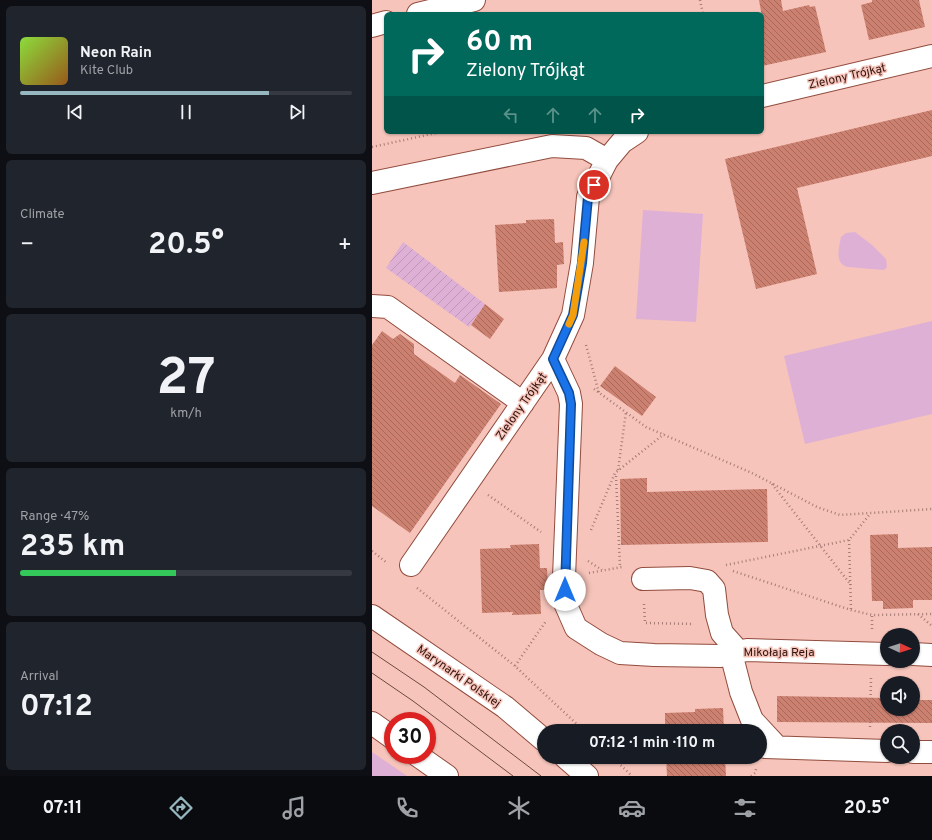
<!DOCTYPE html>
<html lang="en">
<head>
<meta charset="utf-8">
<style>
  :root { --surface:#171b24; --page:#20242c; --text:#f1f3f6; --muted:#9ea1a6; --line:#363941; --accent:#96b7bf }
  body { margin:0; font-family:Overpass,sans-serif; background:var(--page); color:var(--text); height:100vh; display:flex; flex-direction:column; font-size:15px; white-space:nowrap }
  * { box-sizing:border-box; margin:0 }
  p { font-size:13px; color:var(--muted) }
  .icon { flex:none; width:22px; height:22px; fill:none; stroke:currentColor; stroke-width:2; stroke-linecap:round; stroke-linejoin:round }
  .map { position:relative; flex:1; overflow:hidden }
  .details { display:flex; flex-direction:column; gap:6px; padding:6px; background:#0d0f14; width:372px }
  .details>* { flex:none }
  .top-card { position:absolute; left:12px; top:12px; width:380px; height:122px; border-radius:6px; box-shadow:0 1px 3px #0004; background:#00695c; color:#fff; overflow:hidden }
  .needle { width:26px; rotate:93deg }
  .controls { position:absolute; left:508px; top:628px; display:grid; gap:8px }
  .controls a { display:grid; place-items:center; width:40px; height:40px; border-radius:50%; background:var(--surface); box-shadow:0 1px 3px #0004; font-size:20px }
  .speed { position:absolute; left:12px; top:712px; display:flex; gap:8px; font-size:20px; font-weight:700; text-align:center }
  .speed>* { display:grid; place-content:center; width:52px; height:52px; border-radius:50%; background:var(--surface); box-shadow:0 1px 3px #0004; line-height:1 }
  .speed .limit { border:6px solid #d22; background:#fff; color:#111 }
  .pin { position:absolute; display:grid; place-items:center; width:34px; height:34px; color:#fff; margin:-17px; border:2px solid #fff; border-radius:50%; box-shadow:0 1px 4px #0007 }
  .me { position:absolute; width:44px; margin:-22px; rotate:0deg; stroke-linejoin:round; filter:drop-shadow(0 0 3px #0008) }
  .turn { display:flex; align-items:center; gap:14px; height:84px; padding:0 16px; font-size:18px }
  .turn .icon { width:52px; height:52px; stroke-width:2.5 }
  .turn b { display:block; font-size:28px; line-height:34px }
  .lanes { display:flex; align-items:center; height:38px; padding:0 16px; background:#0003; justify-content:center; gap:20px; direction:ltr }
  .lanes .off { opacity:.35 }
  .big { font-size:30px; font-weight:700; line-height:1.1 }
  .details .tile { flex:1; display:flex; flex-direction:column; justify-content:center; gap:6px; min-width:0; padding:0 14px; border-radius:6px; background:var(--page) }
  .details .dial { align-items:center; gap:0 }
  .dial b { font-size:52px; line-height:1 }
  .song { display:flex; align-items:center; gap:12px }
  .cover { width:48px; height:48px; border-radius:6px; background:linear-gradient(135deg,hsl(90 70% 55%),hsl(30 70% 35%)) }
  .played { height:4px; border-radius:2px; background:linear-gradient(90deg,var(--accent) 75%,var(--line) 75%) }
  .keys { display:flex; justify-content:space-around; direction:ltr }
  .heat { display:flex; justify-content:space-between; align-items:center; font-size:22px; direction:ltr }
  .charge { height:6px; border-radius:3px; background:linear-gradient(90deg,#34c759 47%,var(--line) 0) }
  .trip { position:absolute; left:165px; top:724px; width:230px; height:40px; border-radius:20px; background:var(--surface); box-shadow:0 1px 3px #0004; font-weight:700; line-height:40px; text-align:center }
  .menu { display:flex; height:64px; justify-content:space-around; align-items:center; background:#090b0e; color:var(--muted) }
  .menu .icon { width:28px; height:28px }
  .menu .current { color:var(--accent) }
  .menu b { font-size:18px; color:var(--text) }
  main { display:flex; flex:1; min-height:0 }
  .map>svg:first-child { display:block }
  .green { fill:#deb0d6 }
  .garden { fill:url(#garden-furrows) }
  .building { fill:url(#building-back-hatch) }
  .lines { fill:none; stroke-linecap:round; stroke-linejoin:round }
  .minor-casing { stroke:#924c3e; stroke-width:24 }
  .major-casing { stroke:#924c3e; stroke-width:24 }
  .path { stroke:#a67c74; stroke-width:2.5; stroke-dasharray:1 3; stroke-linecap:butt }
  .minor { stroke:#fff; stroke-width:22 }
  .major { stroke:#fff; stroke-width:22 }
  .tram { stroke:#6d4942; stroke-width:1 }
  .route-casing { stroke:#114b97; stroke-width:10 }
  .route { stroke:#1a73e8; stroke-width:7 }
  .slow { stroke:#f59e0b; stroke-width:7 }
  .labels { text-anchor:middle; stroke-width:3; stroke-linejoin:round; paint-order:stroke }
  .street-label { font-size:12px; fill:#30130d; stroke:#f6c4ba }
</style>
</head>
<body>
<main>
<section class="details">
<div class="tile">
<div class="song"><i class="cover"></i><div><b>Neon Rain</b><p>Kite Club</p></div></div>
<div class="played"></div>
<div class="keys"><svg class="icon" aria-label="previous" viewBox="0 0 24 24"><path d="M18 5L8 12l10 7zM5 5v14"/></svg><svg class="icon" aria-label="pause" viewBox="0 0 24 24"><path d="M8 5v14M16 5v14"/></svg><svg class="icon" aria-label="next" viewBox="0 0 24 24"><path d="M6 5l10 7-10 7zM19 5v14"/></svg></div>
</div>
<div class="tile"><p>Climate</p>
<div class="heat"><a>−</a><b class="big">20.5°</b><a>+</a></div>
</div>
<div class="tile dial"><b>27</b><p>km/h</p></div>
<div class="tile"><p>Range · 47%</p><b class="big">235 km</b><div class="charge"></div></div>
<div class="tile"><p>Arrival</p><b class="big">07:12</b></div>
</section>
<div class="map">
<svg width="560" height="776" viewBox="0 0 560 776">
  <defs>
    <pattern id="garden-furrows" width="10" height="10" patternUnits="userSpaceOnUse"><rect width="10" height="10" fill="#deb0d6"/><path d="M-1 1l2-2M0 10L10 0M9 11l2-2" fill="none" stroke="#bf96b6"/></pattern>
    <pattern id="building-back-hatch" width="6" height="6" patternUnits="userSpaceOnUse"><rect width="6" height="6" fill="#cc8070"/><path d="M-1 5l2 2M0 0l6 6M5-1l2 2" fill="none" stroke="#a6685a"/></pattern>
  </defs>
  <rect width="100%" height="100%" fill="#f6c4ba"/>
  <path class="green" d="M271,210L331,214L324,322L264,319Z
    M483,232L500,245L514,259L515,267L512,270L476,267C462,264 467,248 469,237L474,233Z
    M560,321V414L433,444L412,356Z
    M0,752L35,776H0Z"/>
  <path class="garden" d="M31,242L113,304L97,327L14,268Z"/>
  <path class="building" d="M387,0H409L411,11L437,5L438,7L443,6L454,52L390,66V17Z
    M500,0H547L553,27L497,40L489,5L500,2Z
    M560,110V156L425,188L445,274L384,289L353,159Z
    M182,219L183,243L191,242L192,264L185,265V288L127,292L123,225L154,223V220Z
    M113,304L132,319L118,339L99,325Z
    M10,331L21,339L28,334L42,344V354L83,383L88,375L129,404L38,533L0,506V345Z
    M243,366L284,397L270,416L228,386Z
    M275,478V492L395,489L396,542L249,545L248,479Z
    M526,534V548L560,547V600H541V608L511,609V601H500L498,535Z
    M167,544L168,568H175L176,590H168L169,614L140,615L141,612L110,613L108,549L139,548L138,545Z
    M405,696L515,698V709H541V700H560V723L405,722Z
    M351,708L352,731H293V713L323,712V709Z
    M294,757H353L354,776H295Z"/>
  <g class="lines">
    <g class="minor-casing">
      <path id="minor" d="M46,14L102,0
        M0,26L14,22
        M390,96L560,56
        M0,183L180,146L214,148L235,160
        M0,306L16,307L151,403
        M181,359L197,393L199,404L192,577L193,603L204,628L229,644L248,653L282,655L349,656L359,653
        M39,565L181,359L201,315L210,263L216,197L235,160L250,142L265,132
        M271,579L318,578L335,581L342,589L345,615L350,633L367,652
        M541,654L560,655
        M393,747L515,751
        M405,747L380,720L369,692L359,653L375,650L515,654
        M541,752H560"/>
    </g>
    <g class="major-casing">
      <path id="major" d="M0,616L133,707L172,740
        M0,723L21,738
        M45,755L75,776
        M193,757L215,776"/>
    </g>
    <path class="path" d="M328,0L331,14
      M0,147L69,132
      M214,345L227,393
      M222,389L274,427L380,473L445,507L468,515L560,509
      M246,470L254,412
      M244,476L248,567
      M400,484L479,585
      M116,495L169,532
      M219,530L243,473L292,434
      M477,540L479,610
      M0,551L15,563
      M216,561L230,570
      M354,565L477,540L498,514
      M361,571L479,610L500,615L560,614
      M217,573L250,567
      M45,588L143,666L212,731
      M272,604L273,623L322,624
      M546,614L560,626
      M500,629V615
      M143,666L174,621
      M498,727L499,678
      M240,757L260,776
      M379,776L383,773L384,769"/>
    <use href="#minor" class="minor"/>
    <use href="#major" class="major"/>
    <path class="tram" d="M0,652L52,687L169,776
      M0,673L41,701L141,776"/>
  </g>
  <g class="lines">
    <g class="route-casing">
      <path id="route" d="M193,590L199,404L197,393L181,359L201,315L210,263L216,197L222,185"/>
    </g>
    <use href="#route" class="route"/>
    <path class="slow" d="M197,324L201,315L212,242"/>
  </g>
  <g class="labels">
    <g class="street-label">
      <text transform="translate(475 76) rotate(-13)" y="4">Zielony Trójkąt</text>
      <text transform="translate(149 406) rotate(-55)" y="4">Zielony Trójkąt</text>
      <text x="407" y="656">Mikołaja Reja</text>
      <text transform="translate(87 676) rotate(35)" y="4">Marynarki Polskiej</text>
    </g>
  </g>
</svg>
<div class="controls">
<a><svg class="needle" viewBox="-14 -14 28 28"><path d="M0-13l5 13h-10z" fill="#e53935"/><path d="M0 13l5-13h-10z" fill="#9ea1a6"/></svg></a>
<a><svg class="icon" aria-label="sound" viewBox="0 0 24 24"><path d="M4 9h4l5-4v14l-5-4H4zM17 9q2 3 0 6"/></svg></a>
<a><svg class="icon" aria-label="search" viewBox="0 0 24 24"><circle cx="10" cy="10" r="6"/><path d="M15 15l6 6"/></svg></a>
</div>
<div class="speed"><div class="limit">30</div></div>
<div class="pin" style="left:222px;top:185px;background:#d93025"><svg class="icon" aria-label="arrive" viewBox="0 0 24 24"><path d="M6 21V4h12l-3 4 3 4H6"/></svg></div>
<svg class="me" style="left:193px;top:590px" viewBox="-20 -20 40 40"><circle r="19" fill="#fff"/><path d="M0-13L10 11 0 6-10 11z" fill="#1a73e8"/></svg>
<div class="trip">07:12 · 1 min · 110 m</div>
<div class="top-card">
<div class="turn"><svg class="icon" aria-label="right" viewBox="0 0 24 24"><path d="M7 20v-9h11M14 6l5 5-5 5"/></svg><div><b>60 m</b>Zielony Trójkąt</div></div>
<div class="lanes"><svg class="icon off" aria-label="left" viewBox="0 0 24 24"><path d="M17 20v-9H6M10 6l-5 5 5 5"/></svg><svg class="icon off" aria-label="ahead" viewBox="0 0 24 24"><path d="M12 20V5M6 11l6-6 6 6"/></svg><svg class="icon off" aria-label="ahead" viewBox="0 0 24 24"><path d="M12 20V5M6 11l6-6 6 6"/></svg><svg class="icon" aria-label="right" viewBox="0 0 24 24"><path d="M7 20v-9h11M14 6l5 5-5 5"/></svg></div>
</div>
</div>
</main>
<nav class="menu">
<b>07:11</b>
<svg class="icon current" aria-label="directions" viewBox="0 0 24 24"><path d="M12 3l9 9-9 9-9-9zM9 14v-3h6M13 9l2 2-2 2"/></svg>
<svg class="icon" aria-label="music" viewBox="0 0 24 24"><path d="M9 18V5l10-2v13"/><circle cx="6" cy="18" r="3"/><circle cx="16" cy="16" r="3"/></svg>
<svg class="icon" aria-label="phone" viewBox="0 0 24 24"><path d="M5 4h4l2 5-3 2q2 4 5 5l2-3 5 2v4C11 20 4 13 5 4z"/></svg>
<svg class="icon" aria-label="climate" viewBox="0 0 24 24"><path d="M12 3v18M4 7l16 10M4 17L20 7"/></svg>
<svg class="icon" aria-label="car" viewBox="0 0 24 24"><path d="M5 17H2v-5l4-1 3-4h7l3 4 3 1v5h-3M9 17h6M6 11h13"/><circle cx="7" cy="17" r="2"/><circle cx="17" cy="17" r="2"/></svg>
<svg class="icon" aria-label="filters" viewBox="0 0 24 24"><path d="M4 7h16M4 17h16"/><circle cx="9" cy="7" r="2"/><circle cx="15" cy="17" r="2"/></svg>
<b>20.5°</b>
</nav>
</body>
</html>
